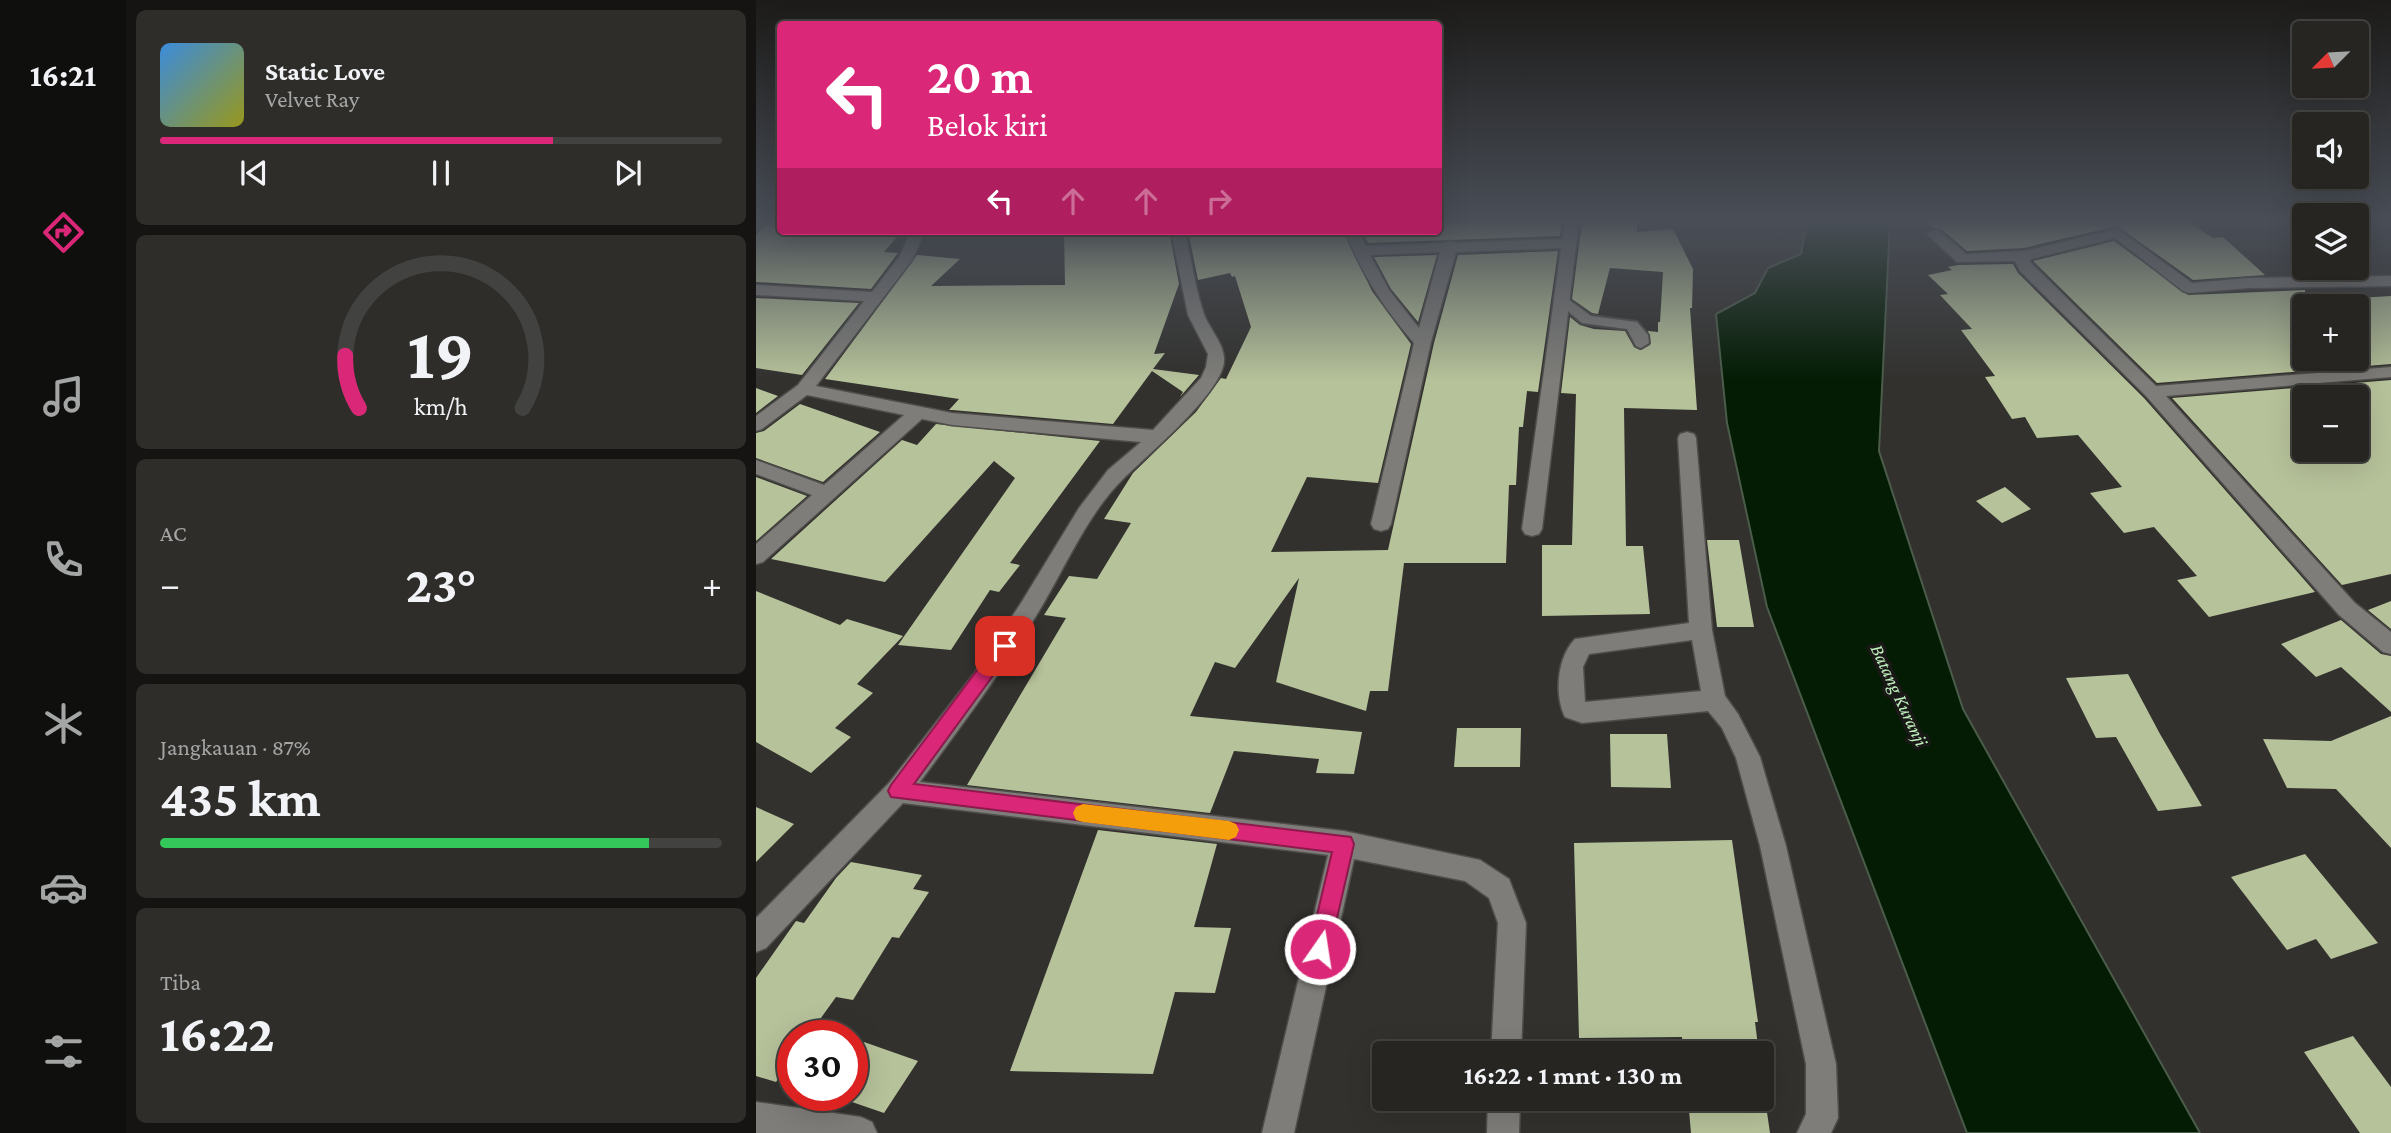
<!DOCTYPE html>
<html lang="id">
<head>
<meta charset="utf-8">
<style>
  :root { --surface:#262522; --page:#2e2d2a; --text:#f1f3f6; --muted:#a4a5a5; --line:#424240; --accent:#db2777 }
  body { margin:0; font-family:"Crimson Pro",serif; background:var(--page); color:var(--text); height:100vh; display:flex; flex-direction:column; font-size:26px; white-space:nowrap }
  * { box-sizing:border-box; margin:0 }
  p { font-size:23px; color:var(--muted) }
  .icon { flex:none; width:38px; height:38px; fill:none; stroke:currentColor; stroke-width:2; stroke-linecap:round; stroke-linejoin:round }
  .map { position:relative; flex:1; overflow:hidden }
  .panel { display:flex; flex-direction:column; gap:10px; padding:10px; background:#151413; width:630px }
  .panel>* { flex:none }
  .hud { position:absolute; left:21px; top:21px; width:665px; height:214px; border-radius:7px; box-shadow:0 7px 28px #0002,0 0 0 2px var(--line); background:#db2777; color:#fff; overflow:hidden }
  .needle { width:46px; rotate:246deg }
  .controls { position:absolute; left:1536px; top:21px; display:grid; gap:14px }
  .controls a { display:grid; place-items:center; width:77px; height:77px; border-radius:7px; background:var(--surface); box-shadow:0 7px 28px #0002,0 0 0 2px var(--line); font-size:35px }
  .speed { position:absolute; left:21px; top:1020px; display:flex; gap:14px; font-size:35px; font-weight:700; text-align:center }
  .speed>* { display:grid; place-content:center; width:91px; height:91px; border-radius:50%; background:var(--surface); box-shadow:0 7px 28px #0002,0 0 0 2px var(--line); line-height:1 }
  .speed .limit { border:10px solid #d22; background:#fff; color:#111 }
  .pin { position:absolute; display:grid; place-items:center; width:60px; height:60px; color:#fff; margin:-30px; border-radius:14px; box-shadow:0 4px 10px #0006 }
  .me { position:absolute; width:77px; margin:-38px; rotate:13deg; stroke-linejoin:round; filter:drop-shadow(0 0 5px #0008) }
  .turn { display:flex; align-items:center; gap:24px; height:147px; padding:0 35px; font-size:32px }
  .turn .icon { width:91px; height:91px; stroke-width:2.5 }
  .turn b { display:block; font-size:49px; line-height:60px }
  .lanes { display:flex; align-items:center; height:66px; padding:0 35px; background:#0003; justify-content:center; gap:35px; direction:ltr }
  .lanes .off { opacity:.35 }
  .big { font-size:52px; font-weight:700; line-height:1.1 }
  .panel .tile { flex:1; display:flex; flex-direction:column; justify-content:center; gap:10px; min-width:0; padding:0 24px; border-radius:10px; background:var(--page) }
  .panel .dial { align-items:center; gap:0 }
  .dial svg { height:182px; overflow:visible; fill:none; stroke:var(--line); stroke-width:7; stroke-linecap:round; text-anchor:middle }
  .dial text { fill:var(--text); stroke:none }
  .song { display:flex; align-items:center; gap:21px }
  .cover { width:84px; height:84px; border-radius:10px; background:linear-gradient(135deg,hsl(210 70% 55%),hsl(60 70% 35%)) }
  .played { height:7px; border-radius:4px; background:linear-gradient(90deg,var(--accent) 70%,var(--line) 70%) }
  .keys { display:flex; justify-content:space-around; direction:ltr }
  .heat { display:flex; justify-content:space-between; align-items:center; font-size:38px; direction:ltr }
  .charge { height:10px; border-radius:5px; background:linear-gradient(90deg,#34c759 87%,var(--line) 0) }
  .trip { position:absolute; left:616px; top:1041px; width:402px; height:70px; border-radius:7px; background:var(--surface); box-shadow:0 7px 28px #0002,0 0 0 2px var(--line); font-weight:700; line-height:70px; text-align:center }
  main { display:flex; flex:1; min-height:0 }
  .tabs { display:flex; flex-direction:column; width:126px; justify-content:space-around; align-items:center; background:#0f0f0e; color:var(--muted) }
  .tabs .icon { width:49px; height:49px }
  .tabs .selected { color:var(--accent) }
  .tabs b { font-size:32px; color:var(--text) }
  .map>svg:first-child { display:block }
  .water { fill:#031c03; stroke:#4b5c4a; stroke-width:2 }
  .building { fill:#b6c29a; fill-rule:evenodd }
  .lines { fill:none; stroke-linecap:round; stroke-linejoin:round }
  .lane-casing { stroke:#4e4d4a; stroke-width:4 }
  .street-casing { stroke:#4e4d4a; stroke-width:3 }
  .lane { fill:#7e7d79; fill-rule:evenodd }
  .street { fill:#7e7d79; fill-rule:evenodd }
  .route { fill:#db2777; stroke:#8e194d; stroke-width:2 }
  .slow { fill:#f59e0b }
  .labels { text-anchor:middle; stroke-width:7; stroke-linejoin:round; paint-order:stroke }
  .water-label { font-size:19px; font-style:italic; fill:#c0f1bd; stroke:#1a1918 }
</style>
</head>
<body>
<main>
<nav class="tabs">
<b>16:21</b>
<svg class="icon selected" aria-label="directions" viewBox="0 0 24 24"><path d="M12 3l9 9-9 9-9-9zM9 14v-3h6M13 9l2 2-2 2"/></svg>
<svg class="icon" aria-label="music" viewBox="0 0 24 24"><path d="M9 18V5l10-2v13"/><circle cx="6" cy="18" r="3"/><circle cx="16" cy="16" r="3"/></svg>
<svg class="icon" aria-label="phone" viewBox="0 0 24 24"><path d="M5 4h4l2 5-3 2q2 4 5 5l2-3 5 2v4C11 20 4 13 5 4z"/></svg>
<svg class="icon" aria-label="climate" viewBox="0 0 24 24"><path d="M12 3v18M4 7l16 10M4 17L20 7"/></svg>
<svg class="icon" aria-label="car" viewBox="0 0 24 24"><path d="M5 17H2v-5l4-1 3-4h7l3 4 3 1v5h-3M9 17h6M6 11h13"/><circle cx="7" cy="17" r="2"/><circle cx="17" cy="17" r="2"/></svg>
<svg class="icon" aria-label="filters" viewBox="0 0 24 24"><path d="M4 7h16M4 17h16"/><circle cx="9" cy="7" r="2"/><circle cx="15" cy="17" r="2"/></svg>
</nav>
<section class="panel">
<div class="tile">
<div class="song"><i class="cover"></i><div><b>Static Love</b><p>Velvet Ray</p></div></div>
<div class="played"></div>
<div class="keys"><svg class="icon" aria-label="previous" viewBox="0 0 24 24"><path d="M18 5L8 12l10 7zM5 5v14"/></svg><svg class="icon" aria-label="pause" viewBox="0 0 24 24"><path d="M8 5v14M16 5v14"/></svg><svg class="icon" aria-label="next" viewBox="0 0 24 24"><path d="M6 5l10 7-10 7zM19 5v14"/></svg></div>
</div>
<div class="tile dial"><svg viewBox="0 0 100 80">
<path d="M14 69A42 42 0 1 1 86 69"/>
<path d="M14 69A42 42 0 0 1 8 46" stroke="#db2777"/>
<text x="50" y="56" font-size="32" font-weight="700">19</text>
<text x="50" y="72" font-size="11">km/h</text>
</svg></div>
<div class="tile"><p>AC</p>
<div class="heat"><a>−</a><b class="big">23°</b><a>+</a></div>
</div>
<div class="tile"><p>Jangkauan · 87%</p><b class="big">435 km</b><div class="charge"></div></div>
<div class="tile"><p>Tiba</p><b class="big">16:22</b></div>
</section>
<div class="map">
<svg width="1635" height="1133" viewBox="0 0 1635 1133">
  <rect width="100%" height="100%" fill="#32312e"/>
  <path class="water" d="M1051,222H1134L1123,451L1207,709L1444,1133H1211L1011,607L971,423L960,314L999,293L1012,268L1045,254Z"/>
  <path class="building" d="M14,222H24V231H138L134,236H142L128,252L142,253L115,289L0,282V234Z
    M682,222H806L804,236L612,243L606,231H682Z
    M826,222H881V232L917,229L937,269L936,308H934L941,410L868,408L870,546H887L894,614L786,616V545H816L820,394L805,393L814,317L824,325L838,329L869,331L878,347L884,350L894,345L892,331L902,332V322H904L907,272L854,268L842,314L836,313L816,299Z
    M1169,222H1433L1457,238L1467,237L1509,275L1437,280L1361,226L1268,248L1211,251L1185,229L1176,228Z
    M308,231H413L423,284L398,354L409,353L397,369L443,375L424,397L427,392L396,371L357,424L196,410H193L203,399L69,379L161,255L204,259L175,286L309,285Z
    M432,231H587L616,291L655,344L622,483L551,477L515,552L632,550L678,343L702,255L802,251L782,392L771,391L767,427H763L760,485H753L750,563H648L632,691H614L610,711L520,682L543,578L479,668L459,662L434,716L606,732L598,774L560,773L563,759L478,751L454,813L211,785L310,618L288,615L313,576L341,579L375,523L348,519L377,473L440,412L465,378L470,379L495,327L479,276L476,277L474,273L442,280Z
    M1358,241L1432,295L1549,290V359H1601V298L1635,296V364L1401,383L1277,261Z
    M681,255L662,322L635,289L618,257Z
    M1257,264L1262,273L1388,398L1559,592L1453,617L1421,580L1441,576L1398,527L1368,533L1334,493L1366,487L1322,435L1281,438L1269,417L1256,419L1229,377L1239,376L1205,330L1216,329L1184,295L1192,294L1172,275L1196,270L1192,267L1202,265Z
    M0,298L103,303L46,375L0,368Z
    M1635,380V574L1586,585L1416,398ZM1549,397H1601V450H1549Z
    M0,388L22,396L0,413Z
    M44,404L124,432L67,482L0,458V433L8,431Z
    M180,424L344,441L254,563L264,565L243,592L234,590L195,650L142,645L259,478L238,461L129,582L15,559L146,440L161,445Z
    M0,477L51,496L0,541Z
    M1249,487L1275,509L1246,523L1220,501Z
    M951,540H983L998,627H961Z
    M0,591L84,625L91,619L147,636L101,684L117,693L79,728L95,737L55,773L0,742Z
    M1635,601V629L1612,610Z
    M1585,620L1625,654L1635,656V712L1585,667L1560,677L1525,644Z
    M1372,674L1404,734L1446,806L1402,811L1360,737L1340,738L1310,678Z
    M1635,716V848L1580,789L1531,788L1507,739L1575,741Z
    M701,728H765L764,767H698Z
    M854,734H911L915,788L855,787Z
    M0,807L38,824L0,862Z
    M342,830L461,844L438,927L475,928L459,993L419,992L397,1074L254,1071Z
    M976,840L1002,1022H999L1003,1054H927L926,1037L823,1038L818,843Z
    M1549,854L1622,943L1575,959L1560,939L1531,950L1475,877Z
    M95,862L166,875L157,889L173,892L143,938L136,937L97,1000L80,997L52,1036H37V1057L20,1082L0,1076V978L40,921L48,923L80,878Z
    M1597,1036L1635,1087V1133H1604L1548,1052Z
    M108,1042L162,1061L128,1113L96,1102V1059Z
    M1006,1078L1014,1133H935L932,1099H1006Z"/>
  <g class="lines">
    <g class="lane-casing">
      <path id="lane" d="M805,294L835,316L881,322L892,335L893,343L885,348L880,346L871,329L826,323L800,301L798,298Z"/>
    </g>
    <g class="street-casing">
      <path id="street" d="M0,222H11L0,230Z
        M809,222H823L786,529L783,534L776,536L769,534L766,529L805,248L700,252L675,342L635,524L632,529L625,531L618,529L615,524L658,343C628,309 605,272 589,231H603L610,246L688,243L694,241L700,243L806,239ZM684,252L663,328L633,290L614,255Z
        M1362,229L1436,283L1492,278L1635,276V286L1492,288L1433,293L1427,291L1359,238L1275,259L1274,262L1400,386L1635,367V377L1410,396L1599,603L1635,632V654L1627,652L1583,615L1390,396L1264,271L1259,261L1201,262L1171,234L1178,230L1183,231L1210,254L1268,251Z
        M155,231H169L156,260L60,386L196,413L397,430L445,378L450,367L452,354L432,315L415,231H429C435,258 439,288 448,314C454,331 473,348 467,367C458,399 393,454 368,478C330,515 308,571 280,616C244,674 204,728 164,782L588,831L724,860L753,879L770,923L765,1054H735L742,923L733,898L709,881L598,859L538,1133H506L572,855L147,803L10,948L0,952V918L133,783L217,675L265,603L323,508L352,470L385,442L196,425L166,419L7,562L0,564V544L56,495L0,474V460L68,485L148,415L51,395L6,429L0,431V416L42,385L108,301L0,295V285L116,292L144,256Z
        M931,432L938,434L940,438L956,630L969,696L982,714L1004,757L1030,846L1080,1064L1082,1118L1075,1133H1041L1050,1114V1064L1004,846L980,758L966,728L952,711L826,723L809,717C798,695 801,657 819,639L933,623L922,438L924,434ZM936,640L945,691L829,702L827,667L833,654Z
        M732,1099H764L763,1133H731Z
        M0,1102L105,1117L116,1122L121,1133H0Z"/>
    </g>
    <use href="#lane" class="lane"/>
    <use href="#street" class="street"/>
  </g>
  <linearGradient id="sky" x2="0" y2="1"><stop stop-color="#1c1b19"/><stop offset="0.58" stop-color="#494e57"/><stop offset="1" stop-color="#494e57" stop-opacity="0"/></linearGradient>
  <rect width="1635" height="381" fill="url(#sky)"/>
  <path class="route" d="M249,639L255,641L258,646L255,651L158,784L595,837L598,844L572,957L564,960L556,957L553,949L576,852L135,797L132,791L135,785L243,641Z"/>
  <path class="slow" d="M327,804L473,821L480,824L483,830L480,837L473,840L327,822L320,820L317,813L320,807Z"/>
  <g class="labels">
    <g class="water-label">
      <text transform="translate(1144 695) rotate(65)" y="7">Batang Kuranji</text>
    </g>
  </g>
</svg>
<div class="controls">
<a><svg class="needle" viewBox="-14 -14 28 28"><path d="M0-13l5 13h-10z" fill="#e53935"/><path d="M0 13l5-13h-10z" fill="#a4a5a5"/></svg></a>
<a><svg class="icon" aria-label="sound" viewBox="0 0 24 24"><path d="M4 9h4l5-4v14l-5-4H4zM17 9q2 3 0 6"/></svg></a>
<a><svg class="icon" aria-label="layers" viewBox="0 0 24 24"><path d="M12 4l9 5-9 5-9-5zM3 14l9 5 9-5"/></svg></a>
<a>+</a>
<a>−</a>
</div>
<div class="speed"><div class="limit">30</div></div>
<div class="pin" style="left:249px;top:646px;background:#d93025"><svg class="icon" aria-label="arrive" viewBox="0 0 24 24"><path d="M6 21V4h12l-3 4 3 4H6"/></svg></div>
<svg class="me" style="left:564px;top:949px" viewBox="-20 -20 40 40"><circle r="17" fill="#db2777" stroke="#fff" stroke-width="3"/><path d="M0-11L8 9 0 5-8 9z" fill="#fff"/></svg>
<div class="trip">16:22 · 1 mnt · 130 m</div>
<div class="hud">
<div class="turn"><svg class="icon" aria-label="left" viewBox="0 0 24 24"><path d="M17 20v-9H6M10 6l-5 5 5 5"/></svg><div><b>20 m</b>Belok kiri</div></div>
<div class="lanes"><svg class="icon" aria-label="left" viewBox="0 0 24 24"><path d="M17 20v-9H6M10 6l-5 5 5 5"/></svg><svg class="icon off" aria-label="ahead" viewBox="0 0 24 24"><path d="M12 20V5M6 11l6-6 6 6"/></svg><svg class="icon off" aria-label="ahead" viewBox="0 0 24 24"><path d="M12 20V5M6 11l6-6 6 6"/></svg><svg class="icon off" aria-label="right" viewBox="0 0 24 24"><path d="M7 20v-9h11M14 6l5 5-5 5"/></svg></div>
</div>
</div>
</main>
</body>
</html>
